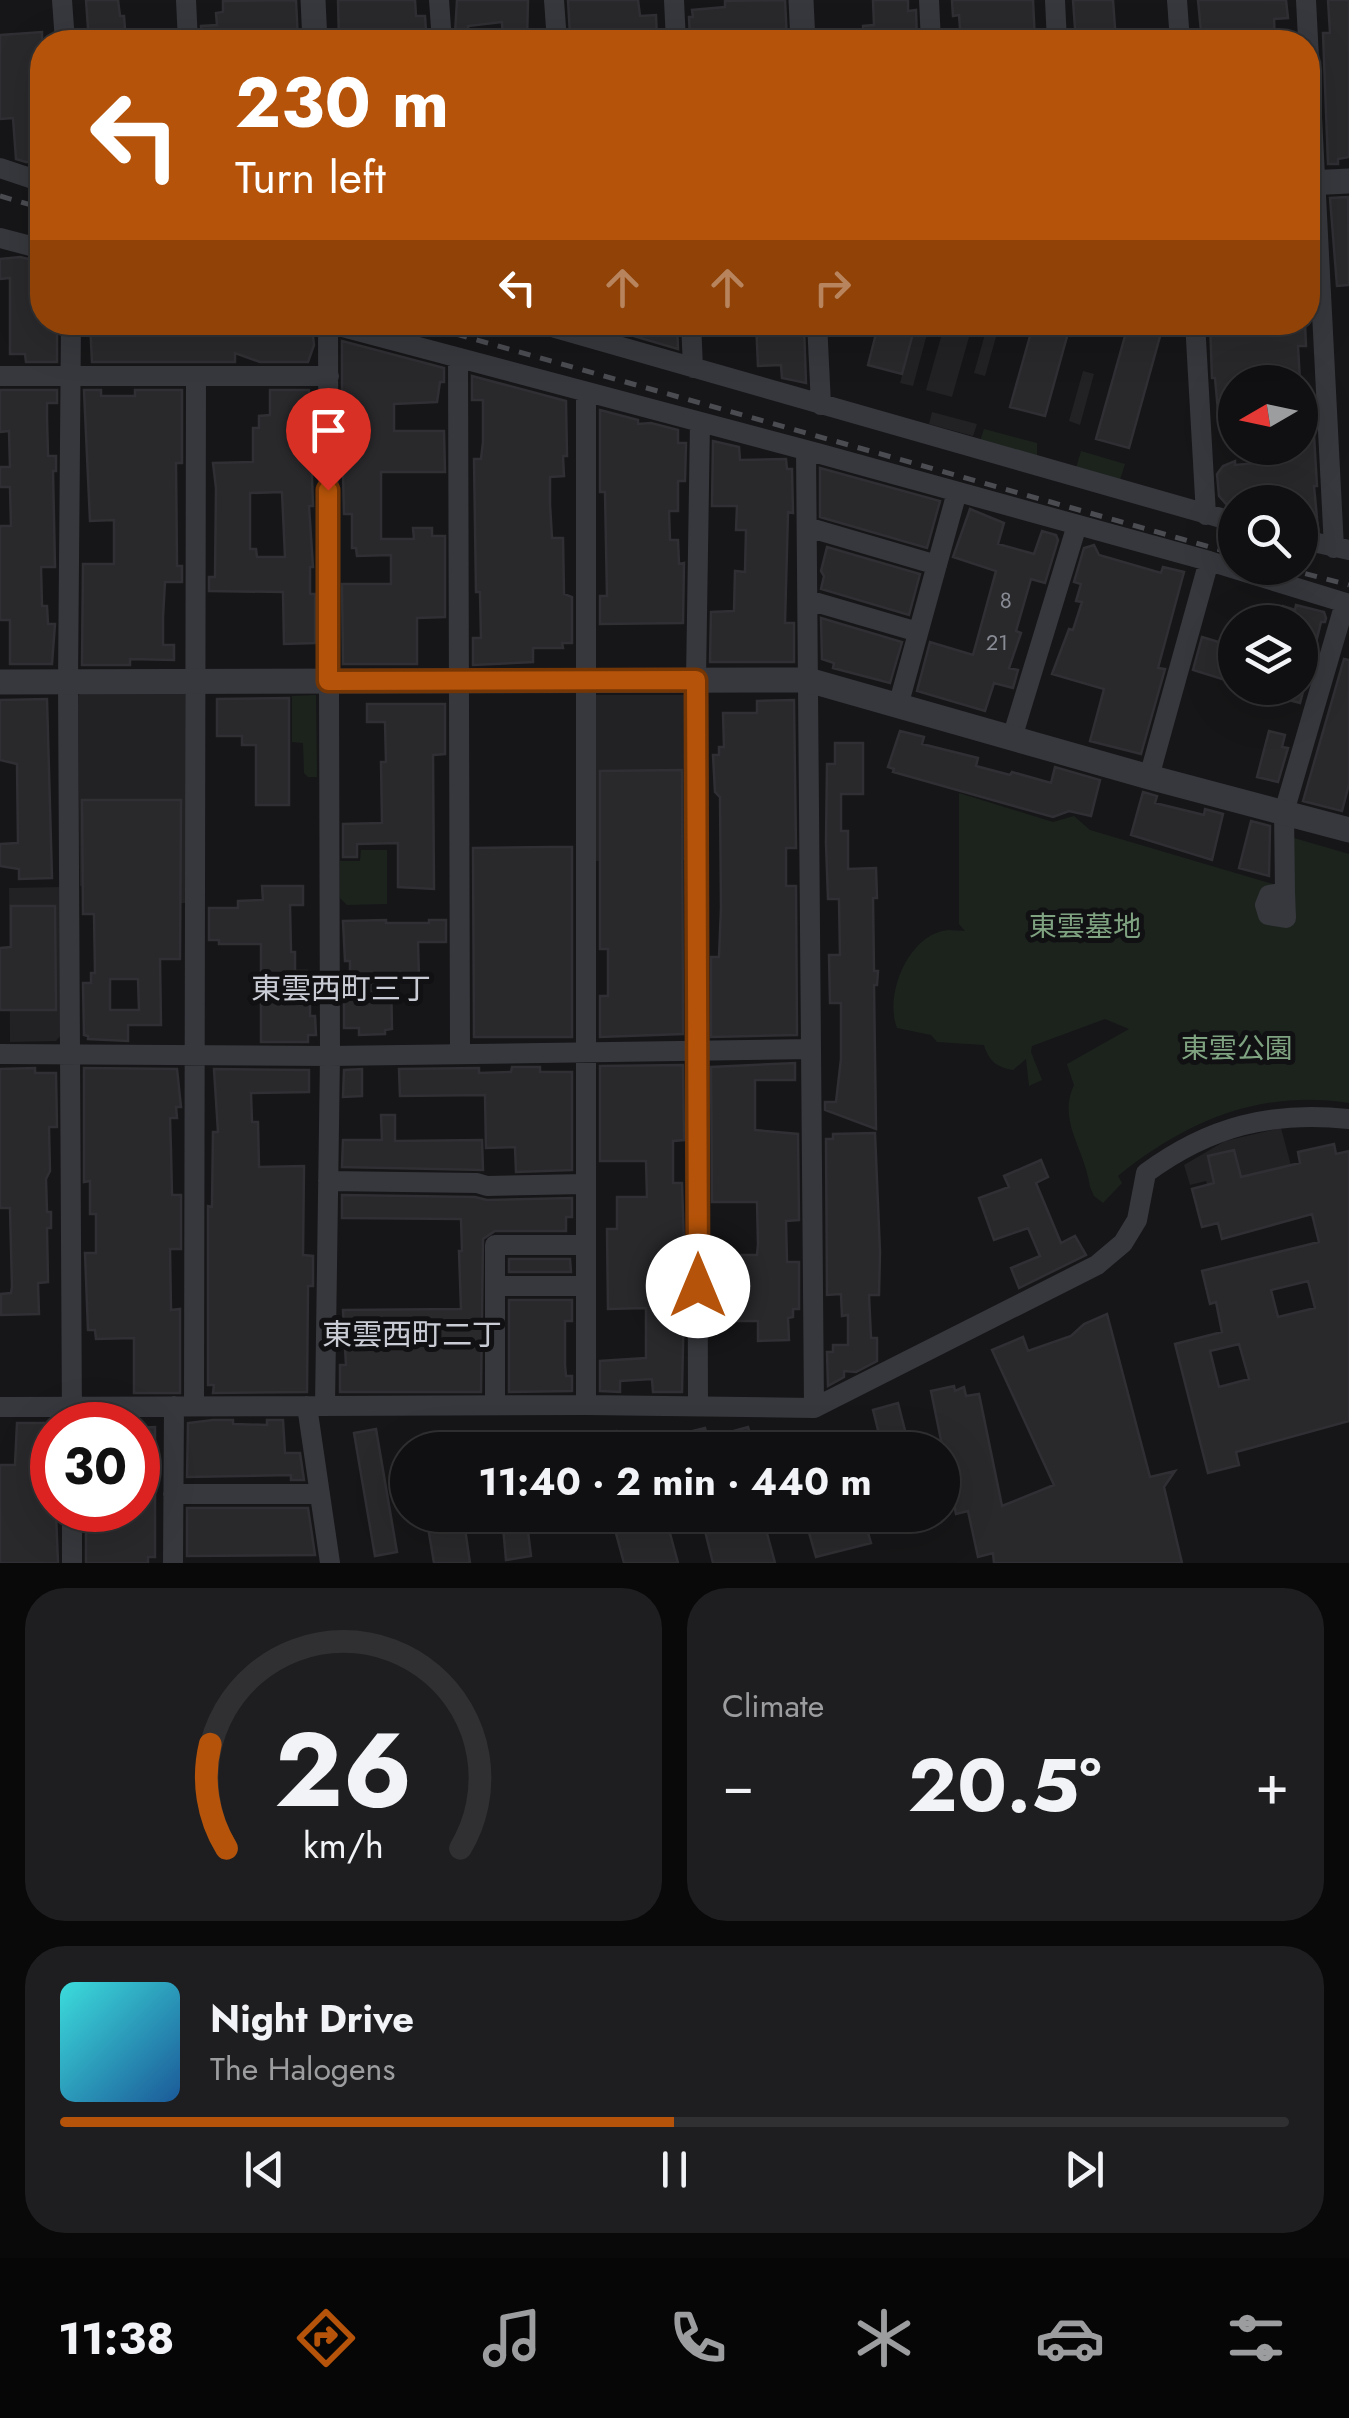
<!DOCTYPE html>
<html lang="en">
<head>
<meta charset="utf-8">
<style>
  :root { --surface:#101012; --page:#1e1e20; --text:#f1f3f6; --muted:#9c9d9f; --line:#303032; --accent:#b45309 }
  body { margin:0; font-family:Jost,"Noto Sans JP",sans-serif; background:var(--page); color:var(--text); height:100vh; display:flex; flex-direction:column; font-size:38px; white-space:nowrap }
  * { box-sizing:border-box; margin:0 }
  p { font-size:32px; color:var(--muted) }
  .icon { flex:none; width:55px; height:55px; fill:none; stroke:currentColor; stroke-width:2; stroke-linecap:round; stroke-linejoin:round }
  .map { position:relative; height:1563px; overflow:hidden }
  .side { display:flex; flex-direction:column; gap:25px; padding:25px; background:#09090a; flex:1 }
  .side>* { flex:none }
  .top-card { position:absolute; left:30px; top:30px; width:1290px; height:305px; border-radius:40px; box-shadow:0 10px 40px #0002,0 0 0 2px var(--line); background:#b45309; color:#fff; overflow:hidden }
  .needle { width:65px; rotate:261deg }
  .tools { position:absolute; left:1218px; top:365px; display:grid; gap:20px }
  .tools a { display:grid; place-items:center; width:100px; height:100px; border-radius:50%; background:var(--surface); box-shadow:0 10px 40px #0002,0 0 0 2px var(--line); font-size:50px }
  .speed { position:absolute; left:30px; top:1402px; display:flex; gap:20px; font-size:50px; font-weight:700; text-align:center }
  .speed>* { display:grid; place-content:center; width:130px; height:130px; border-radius:50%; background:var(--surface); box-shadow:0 10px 40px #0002,0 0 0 2px var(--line); line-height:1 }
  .speed .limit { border:15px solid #d22; background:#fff; color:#111 }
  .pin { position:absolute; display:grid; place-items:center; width:85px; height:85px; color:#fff; margin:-102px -42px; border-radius:50% 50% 50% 0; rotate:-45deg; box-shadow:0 0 10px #0007 }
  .pin .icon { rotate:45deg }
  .me { position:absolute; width:110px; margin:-55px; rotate:0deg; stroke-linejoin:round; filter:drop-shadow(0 0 8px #0008) }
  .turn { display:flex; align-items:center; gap:35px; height:210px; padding:0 40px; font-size:45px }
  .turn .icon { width:130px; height:130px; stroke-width:2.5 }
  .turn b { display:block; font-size:70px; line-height:85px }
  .lanes { display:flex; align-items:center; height:95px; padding:0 40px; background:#0003; justify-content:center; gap:50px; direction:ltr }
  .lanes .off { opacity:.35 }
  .big { font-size:75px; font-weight:700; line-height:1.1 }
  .side .tile { flex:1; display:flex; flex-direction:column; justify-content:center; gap:15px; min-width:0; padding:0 35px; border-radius:40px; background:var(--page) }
  .side .dial { align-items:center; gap:0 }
  .dial svg { height:260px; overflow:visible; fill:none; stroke:var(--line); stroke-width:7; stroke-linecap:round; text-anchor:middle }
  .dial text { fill:var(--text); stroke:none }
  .song { display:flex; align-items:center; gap:30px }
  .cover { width:120px; height:120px; border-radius:15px; background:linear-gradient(135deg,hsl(180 70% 55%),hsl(210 70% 35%)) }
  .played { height:10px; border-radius:5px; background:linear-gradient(90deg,var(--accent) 50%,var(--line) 50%) }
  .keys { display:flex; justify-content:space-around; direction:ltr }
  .heat { display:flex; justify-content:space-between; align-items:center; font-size:55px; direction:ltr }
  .side .tiles { flex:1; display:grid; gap:25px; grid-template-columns:1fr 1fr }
  .tile:last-child { grid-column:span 2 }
  .trip { position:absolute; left:390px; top:1432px; width:570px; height:100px; border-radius:50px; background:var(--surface); box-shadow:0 10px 40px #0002,0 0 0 2px var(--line); font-weight:700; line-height:100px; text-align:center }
  .menu { display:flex; height:160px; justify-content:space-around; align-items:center; background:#060607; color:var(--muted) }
  .menu .icon { width:70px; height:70px }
  .menu .active { color:var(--accent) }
  .menu b { font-size:45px; color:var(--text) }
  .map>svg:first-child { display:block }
  .built { fill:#222225 }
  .green { fill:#1c231d }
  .building { fill:#29292c; stroke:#303034; stroke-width:2.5; fill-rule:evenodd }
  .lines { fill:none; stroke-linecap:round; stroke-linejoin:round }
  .minor { stroke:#37383d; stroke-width:20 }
  .tertiary { stroke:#37383d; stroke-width:25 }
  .rail { stroke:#4a4c52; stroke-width:5; stroke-dasharray:12 10; stroke-linecap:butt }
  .route-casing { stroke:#753606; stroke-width:25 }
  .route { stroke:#b45309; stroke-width:18 }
  .labels { text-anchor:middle; stroke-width:10; stroke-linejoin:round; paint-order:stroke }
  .number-label { font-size:22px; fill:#888b94 }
  .park-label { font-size:28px; fill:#7fa381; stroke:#111113 }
  .neighbourhood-label { font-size:30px; fill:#c9ccd4; stroke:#111113 }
</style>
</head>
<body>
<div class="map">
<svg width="1349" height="1563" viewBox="0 0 1349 1563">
  <rect width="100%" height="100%" fill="#161618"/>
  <path class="built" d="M916,323H930L913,386L900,383Z
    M945,323H973L952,397L926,390Z
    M987,327L998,330L985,376L974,373Z
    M1083,371L1094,374L1080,425L1069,421Z
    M932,412L977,424L973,436L929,424Z
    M82,692L185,694L187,903L134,904L133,885L80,886L78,696Z
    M592,695H690L691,860L594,861Z
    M62,887L63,1033L56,1041L10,1042L9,888Z
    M1281,1128L1300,1199L1216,1220L1206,1181L1190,1185L1184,1165L1225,1141Z"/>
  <path class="green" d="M984,429L1037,443V456L980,441Z
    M1081,451L1125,464L1120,480L1076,468Z
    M316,695L317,777H308L304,773L303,743L292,742V696Z
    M959,793L1053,822L1074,816L1090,830L1273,884L1268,924L1294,838L1349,854V1103C1261,1089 1186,1121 1118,1176L1122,1183L1103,1203L1094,1196L1090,1187C1085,1149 1057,1121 1074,1085L1067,1064L1129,1029L1105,1019L1032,1046L1031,1052L1042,1080L1029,1086L1026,1059L1013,1070C996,1067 989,1061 984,1045L937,1042L931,1035L897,1028C884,995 908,934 948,930C954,930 959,931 965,931L959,924Z
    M361,850H387V904L347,905L340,898V861H360Z"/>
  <path class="building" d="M86,0H118L120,16H124L126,42H89Z
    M296,0L298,42H202L201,26L217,25L216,13L223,12V1Z
    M338,0H415L416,16H425L426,31L370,34L371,40L339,42Z
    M457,0H528L527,40L503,42L502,22L468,26L469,34H455Z
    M568,0H638L640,16L656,15L657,39L577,42V34L570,35Z
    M785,0L787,40L694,42V38H690L689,17H693L692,10L725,7V1Z
    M873,0H908V11L916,10L917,42H864L863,26L874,25Z
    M952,0H1033L1035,42H961L959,15L953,16Z
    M1073,0H1113L1116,42H1076Z
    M1198,0H1286L1288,18L1274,19L1275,42H1202Z
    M1328,0H1349V157L1338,159V164H1328L1323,33H1330Z
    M174,30V42H147V31Z
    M42,32V115H36L39,162H26L16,159L13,118L0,119V35Z
    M1348,197L1349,285L1337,286L1330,198Z
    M20,257L42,262V322L57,325V362H26L25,354H10V278L0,279V259Z
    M90,322H270L287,329L289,322H297L312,328L314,345L308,362H260L235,353V362H92Z
    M634,322H677L678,349L630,335Z
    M756,322H796L797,328H804L806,383L782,378L781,365L758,366Z
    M879,322H916L902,374L868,365Z
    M1034,322H1071L1045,416L1010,407Z
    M1129,322H1164L1129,448L1096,439Z
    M1210,322H1305L1306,346H1298L1300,382H1264V375L1235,378V409L1218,411L1215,378H1212Z
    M342,341L444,368V382H440L437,402L394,404V431H444L445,472H381V539H414L413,528H432V536H445V617L417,618V664H343L342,584H391V555L357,556L356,548H352V514H344L342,432H345L346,402H342Z
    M472,376L566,401L567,456H563L564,476L550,477V504L552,538H563L564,594L572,597V643H562L563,648H533V662L473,665V638H481L480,592H476L474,459H481L483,442V400H472Z
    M0,390H57V403H47V418L48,456H56V471H53L55,567H41L42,606H47L48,624H55L52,664H10V620H0V526H11L10,487H0V467H10L9,431L0,432Z
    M84,390H101V396H135V390H182V463H176L177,566H182V582H165L163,617V645H174V660L130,659V665H82L83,564H114V520L90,521Z
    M270,390H309L313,506H309L313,567H310V594H315V643L284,644L283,592L209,591V577H215L216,488L213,463L253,462V428H259V416L270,415ZM282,492L285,557H257L256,549H250V493Z
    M600,410L638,420V424L651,423L678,430V443H686L685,481H678V511H669L670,540H678L679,564L684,563L683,623L600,624V596H607L605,492H600Z
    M1314,435L1317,486H1314L1318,529L1300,526V502H1293L1292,499L1273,502H1235V508L1227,505L1219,496L1217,474L1223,466L1235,461V465L1292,460L1291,451L1300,450V436Z
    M713,441L739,447L740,460L786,459L787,469H792L793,513L788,512L785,623H794V662H710L711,612L734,611L735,571L745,572L746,530H736L737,506H712Z
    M820,468L940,501L927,548L820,517Z
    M970,509L1004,523L998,544L1034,554L1042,531L1056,535L1058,540L1045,583L1031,579L1016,631L1021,633L1009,668L1018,670L1013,688L994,683L985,711L917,691L930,642L973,655L996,571L953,557Z
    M1094,545L1099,555L1161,573L1163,567L1184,572L1158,668L1165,669L1141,754L1090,741L1104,689L1052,674L1069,629L1073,630L1082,602L1076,601L1081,584L1074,582L1084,548Z
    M827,547L920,574L909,615L821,589L824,576L821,571Z
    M1296,605L1324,612L1326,618L1325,622H1321L1313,655L1315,656L1305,686L1300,685V622H1279L1283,606L1295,610Z
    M821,618L902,642L890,683L833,668L834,663L822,659Z
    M1202,637L1235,647V683L1193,670Z
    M1344,659L1349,660V784L1342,811L1303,801Z
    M1259,688H1304L1300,703L1258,692Z
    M289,698V805H256V745H242V736H217V699Z
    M47,699L52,878L19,879V869L0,866V844L18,843L17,764L0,760V700Z
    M794,700L796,848H786V886H796L797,1035L711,1037V957H719L721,908L720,797L715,792L713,755H719V747H724L723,713H757V701Z
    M367,704H445V754L433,755L434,889L398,887V843L357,844V857H343V824L382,823L381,762H386L385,722H367Z
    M900,731L924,737L922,744L978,758L976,766L1010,775L1012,772L1051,783L1055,767L1100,780L1091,816L1069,811L1053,817L893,772L894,769L888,767Z
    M1269,731L1285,735L1282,747L1288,748L1278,782L1257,777Z
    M835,743H863V794H841V831H848V869L876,868L877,898H873L874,971H878L877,985H874L876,1129L825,1110V1102H836L841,1059V1003H830L829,955H840L839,899H828L826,843L827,764H835Z
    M682,770L683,1034L600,1037V996H608V949H600V771Z
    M1143,792L1157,796L1155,803L1204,815L1205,809L1223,814L1212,860L1131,835Z
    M82,800H181L180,959H160L161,1025H128V1041L88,1039V1036L84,1035L83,983H91V973H95L94,914H83ZM110,979H138L139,1010H110Z
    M1251,821L1270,826L1269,876L1239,868Z
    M552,847H572V1037H474L473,848Z
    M262,886H303V905H290L291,952H295V971H307L306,1004H310V1016H315L316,1035H308V1042H261V944H219V940H209V908H238V901L263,900Z
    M11,906H55L56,1010H0V948L11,947Z
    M386,920V923H429V920H446V942H418L419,979H391L392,1029L385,1030V1034L359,1035V1028H344V994H350V961H345L343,921Z
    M795,1063V1080H755V1130L798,1134L799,1220L786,1221L787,1262H799V1309H793V1317L788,1318L789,1340L758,1341V1321H727V1328H712L711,1255H757L758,1244L757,1202H712L711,1067Z
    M683,1065L684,1140L673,1141V1183H682L684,1245L670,1246L671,1298H684L682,1392H653L652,1379L620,1381V1392L600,1391V1361L646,1358V1308L608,1309L607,1229H617V1197H647L646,1161H600V1066Z
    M512,1067H540V1072H572V1170L516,1172L515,1147L486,1148L485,1095L400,1096L399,1069L479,1068V1073L511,1072Z
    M35,1068V1073H56L57,1127H49L50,1171L46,1179L47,1212H51V1228H47L48,1282L38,1283L39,1314L1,1315V1294L11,1293L12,1287L10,1208H0V1069Z
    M84,1068L177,1069L181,1107H176L177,1118H170L171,1151L172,1195H181V1249H170L171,1310L180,1309V1393H134V1338L96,1339L95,1330H88L85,1253H96V1214H90V1181L84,1182Z
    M214,1069L309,1070V1092L251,1093L252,1122H258L259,1167L304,1166L303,1255L313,1256V1286H308L307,1392L213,1393L214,1385H208V1206L212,1207L213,1132H218Z
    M362,1069V1096L343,1097L344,1070Z
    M381,1115H395V1141L482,1140L483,1170L342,1167L343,1140H382Z
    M875,1133L880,1252L879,1295H869L871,1338H877V1361L856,1372L844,1371V1377L828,1386L827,1352H833V1345H848V1315L842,1316L841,1294L827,1295L826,1139H833V1134Z
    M1334,1144L1336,1154L1349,1151V1421L1236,1452L1239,1465L1208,1473L1175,1344L1222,1332L1216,1302L1210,1304L1202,1271L1319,1242L1312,1214L1222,1239L1218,1223L1202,1227L1192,1189L1214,1183L1208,1156L1234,1150L1241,1177L1300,1163L1298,1152ZM1308,1281L1315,1308L1278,1317L1271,1290ZM1239,1344L1249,1379L1219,1387L1210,1351Z
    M1041,1160L1048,1177L1036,1183L1061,1243L1075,1236L1086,1255L1019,1288L1011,1268L1040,1256L1028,1228L994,1240L979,1198L1009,1187L1004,1176Z
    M342,1195L475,1197L487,1200L572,1198V1217H566V1231H495L483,1239L481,1392H340V1365H346L343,1310L461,1309L459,1251H462L461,1219L342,1218Z
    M509,1259H570L571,1272H509Z
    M509,1300H572V1321H565V1365L566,1376H572V1391L509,1392Z
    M1107,1314L1150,1477L1175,1471L1164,1487L1182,1563H994L993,1553L978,1557L968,1511L956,1514L931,1391L954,1386L955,1391L964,1387L966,1396L979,1394L1002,1506L1054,1485L992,1350L1023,1337L1028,1351L1071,1336L1084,1324Z
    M898,1403L910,1450H883L873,1410Z
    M213,1420H233V1424L267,1425V1420H283L285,1453H300L304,1480H291V1475L187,1477L188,1423Z
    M17,1423H52V1510L56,1514L58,1563H0V1465H15Z
    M155,1427V1557H148V1563H86V1531H93V1510H138V1428Z
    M748,1427L755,1450H739L733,1431Z
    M705,1428L711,1450H684L680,1434Z
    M376,1429L397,1552L375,1556L354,1433Z
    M616,1431L621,1450H594L591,1438Z
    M842,1435L846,1450H803L802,1444Z
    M187,1508H308L315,1555L187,1556Z
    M426,1515H463L470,1563H434Z
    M502,1515H526L531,1556L506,1560Z
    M611,1515H665L678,1563H624Z
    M701,1515H762L775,1563H713Z
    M804,1515H832L834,1523L863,1515L871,1543L816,1557Z"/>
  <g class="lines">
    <path class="minor" d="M62,0L65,42
      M186,0L188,42
      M439,0L442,42
      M554,0L557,42
      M674,0L676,42
      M929,0L931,42
      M1055,0L1057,42
      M1177,0L1180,42
      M1306,0L1334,548
      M0,168L42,182
      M0,238L42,249
      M71,322L68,682L72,1425
      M324,322L817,453L1209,561L1349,604
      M534,322L1235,522
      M691,322L693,368
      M817,322L821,405
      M1195,322L1206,515
      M458,358L460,1051
      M0,376H329
      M806,450L814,1408
      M807,527L937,565
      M1300,539L1349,550
      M808,600L918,632
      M898,706L957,492
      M1012,738L1077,525
      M1149,777L1209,561
      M1285,892L1286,918L1268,915L1265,905L1269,895L1285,892L1284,812L1345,603
      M0,1054L330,1056L811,1049
      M328,1181L477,1183L487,1186L585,1184
      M495,1286H585
      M495,1405V1245H585
      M586,1405V392
      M698,1405L696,680L700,422
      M194,1406L196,376
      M307,1406L330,1563
      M325,1406L330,1056L328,324
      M0,1407L586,1405L814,1408L1097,1265L1123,1243L1137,1220L1146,1173C1210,1126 1271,1111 1349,1119
      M173,1494H320
      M72,1510V1563
      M173,1563L174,1406"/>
    <path class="tertiary" d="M313,0L315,42
      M801,0L803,42
      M1308,183L1349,181
      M0,682L808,680L1149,777L1349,830"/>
    <path class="rail" d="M0,196L42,208
      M413,322L1235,554
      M1284,568L1349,585"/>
  </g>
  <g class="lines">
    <g class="route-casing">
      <path id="route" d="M328,490V681L696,680L698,1286"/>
    </g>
    <use href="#route" class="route"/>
  </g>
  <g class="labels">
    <g class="number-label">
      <text x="1006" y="608">８</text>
      <text x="997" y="650">21</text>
    </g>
    <g class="park-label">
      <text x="1085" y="936">東雲墓地</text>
      <text x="1237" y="1058">東雲公園</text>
    </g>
    <g class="neighbourhood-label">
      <text x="341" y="999">東雲西町三丁</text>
      <text x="412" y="1345">東雲西町二丁</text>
    </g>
  </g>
</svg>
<div class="tools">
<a><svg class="needle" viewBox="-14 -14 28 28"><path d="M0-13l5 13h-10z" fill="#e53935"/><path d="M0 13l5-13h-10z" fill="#9c9d9f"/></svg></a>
<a><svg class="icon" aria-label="search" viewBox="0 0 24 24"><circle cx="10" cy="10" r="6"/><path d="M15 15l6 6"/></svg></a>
<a><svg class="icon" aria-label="layers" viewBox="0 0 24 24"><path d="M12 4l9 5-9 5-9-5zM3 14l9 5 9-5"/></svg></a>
</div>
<div class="speed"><div class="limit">30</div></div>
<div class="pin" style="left:328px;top:490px;background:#d93025"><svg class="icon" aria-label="arrive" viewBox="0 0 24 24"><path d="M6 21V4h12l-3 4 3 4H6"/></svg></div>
<svg class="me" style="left:698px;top:1286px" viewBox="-20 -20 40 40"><circle r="19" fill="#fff"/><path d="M0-13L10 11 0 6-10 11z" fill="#b45309"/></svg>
<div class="trip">11:40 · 2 min · 440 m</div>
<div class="top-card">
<div class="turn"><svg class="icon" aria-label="left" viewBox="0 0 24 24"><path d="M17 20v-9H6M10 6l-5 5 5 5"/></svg><div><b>230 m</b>Turn left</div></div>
<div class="lanes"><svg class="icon" aria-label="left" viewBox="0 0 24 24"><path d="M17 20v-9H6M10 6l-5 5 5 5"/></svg><svg class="icon off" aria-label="ahead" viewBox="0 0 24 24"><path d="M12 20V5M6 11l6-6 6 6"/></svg><svg class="icon off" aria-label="ahead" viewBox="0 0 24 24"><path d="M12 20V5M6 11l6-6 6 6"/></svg><svg class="icon off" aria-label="right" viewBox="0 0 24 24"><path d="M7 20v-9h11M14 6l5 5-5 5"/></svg></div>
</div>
</div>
<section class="side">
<div class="tiles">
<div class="tile dial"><svg viewBox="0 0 100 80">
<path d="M14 69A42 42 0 1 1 86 69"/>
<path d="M14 69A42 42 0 0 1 9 37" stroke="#b45309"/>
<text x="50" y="56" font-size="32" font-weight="700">26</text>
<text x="50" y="72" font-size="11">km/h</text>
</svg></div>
<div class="tile"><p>Climate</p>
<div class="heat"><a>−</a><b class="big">20.5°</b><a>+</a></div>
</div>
<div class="tile">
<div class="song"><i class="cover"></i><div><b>Night Drive</b><p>The Halogens</p></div></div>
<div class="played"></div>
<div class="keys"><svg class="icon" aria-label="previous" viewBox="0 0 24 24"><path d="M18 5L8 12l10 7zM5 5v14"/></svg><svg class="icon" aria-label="pause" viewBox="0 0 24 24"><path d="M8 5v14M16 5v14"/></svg><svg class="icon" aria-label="next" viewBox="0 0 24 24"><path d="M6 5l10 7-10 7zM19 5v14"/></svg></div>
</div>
</div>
</section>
<nav class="menu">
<b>11:38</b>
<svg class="icon active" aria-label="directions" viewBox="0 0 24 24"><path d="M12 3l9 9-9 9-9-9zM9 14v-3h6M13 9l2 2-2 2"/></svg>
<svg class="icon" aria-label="music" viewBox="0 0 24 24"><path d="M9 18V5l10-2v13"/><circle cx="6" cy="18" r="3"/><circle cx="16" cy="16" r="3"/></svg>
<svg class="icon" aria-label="phone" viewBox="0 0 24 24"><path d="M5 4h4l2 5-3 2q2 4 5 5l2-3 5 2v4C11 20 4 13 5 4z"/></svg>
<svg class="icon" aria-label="climate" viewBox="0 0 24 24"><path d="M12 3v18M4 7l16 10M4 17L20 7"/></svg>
<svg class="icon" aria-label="car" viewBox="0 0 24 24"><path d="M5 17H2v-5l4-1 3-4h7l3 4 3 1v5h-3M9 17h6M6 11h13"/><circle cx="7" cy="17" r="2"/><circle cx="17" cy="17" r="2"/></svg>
<svg class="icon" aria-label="filters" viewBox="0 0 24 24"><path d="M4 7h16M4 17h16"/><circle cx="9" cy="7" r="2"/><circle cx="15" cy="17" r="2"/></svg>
</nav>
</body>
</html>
